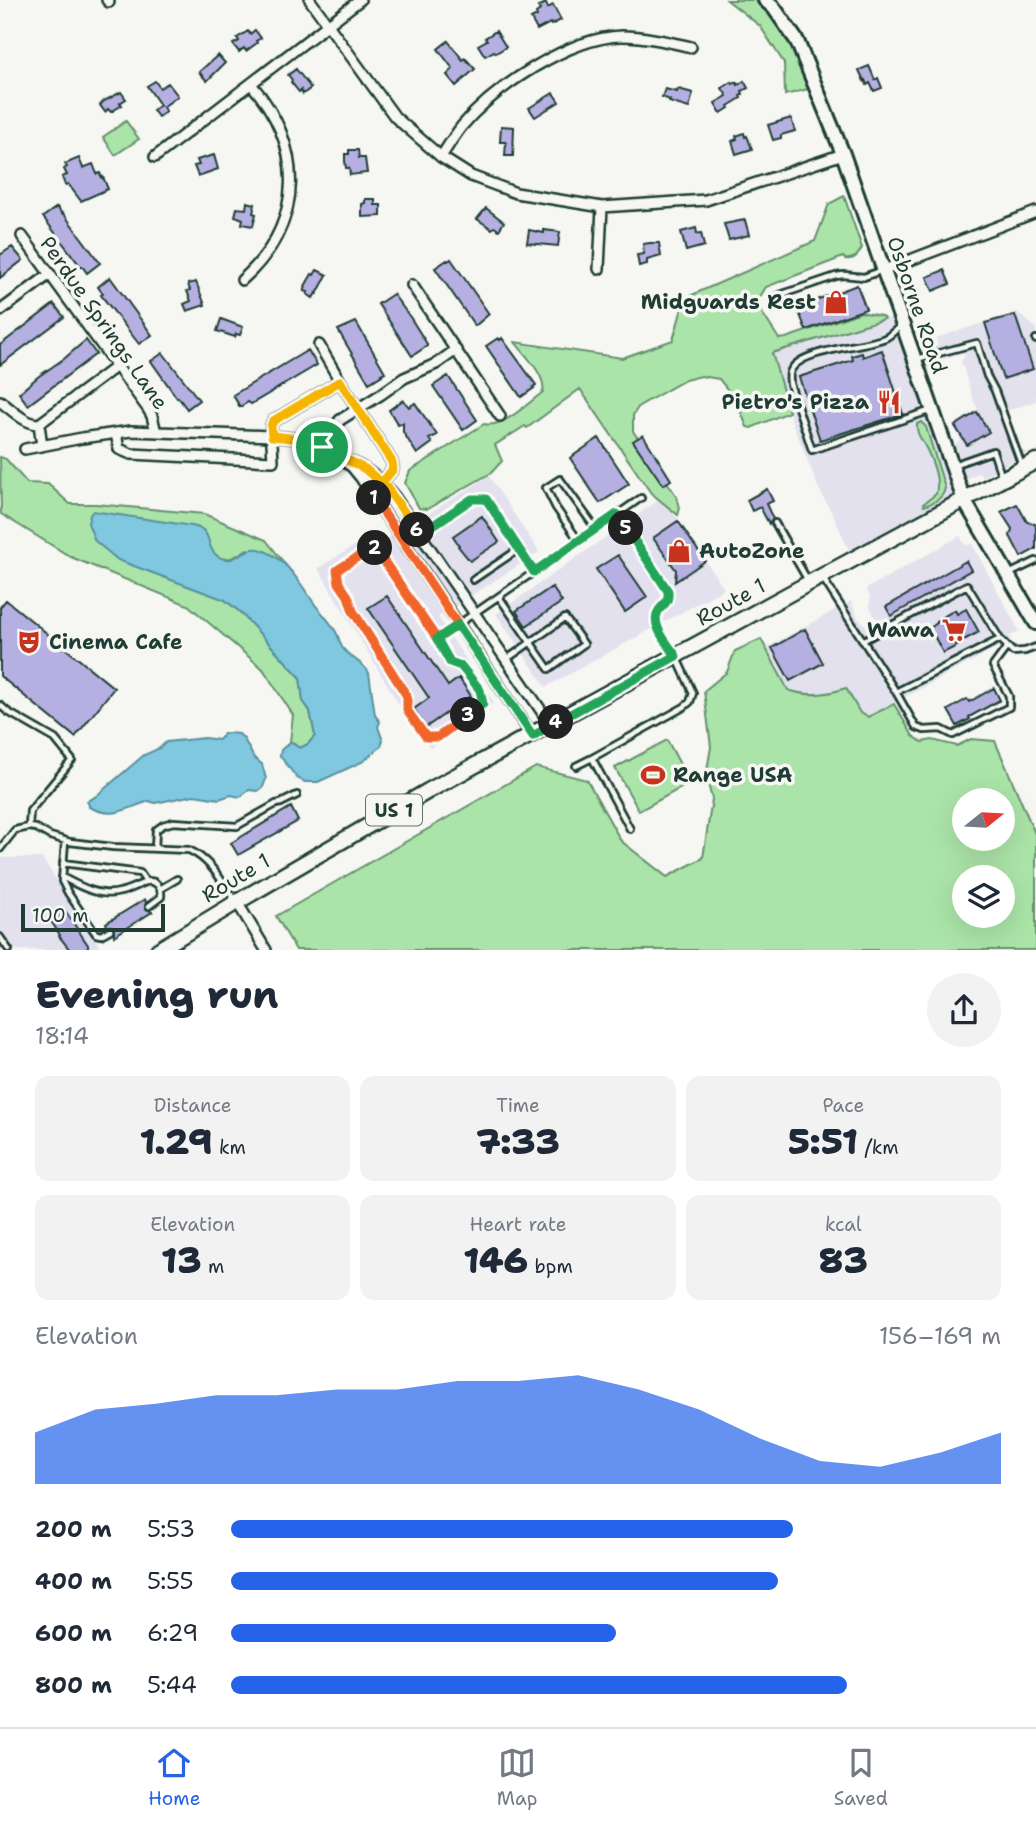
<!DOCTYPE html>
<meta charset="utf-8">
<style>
:root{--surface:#fff;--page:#f2f2f3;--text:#1f2937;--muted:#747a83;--line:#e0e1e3;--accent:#2563eb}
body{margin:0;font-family:"Shantell Sans",sans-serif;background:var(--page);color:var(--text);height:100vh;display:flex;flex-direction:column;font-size:26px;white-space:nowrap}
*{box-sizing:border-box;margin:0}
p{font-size:23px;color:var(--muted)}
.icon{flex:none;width:38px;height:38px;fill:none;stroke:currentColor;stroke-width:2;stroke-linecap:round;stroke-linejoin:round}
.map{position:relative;height:950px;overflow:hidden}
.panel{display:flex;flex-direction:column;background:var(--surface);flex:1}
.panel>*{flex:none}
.needle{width:46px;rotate:72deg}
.fabs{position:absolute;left:952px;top:788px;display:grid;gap:14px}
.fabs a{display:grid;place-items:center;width:63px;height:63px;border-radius:50%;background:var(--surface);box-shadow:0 7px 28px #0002;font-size:35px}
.scale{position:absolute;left:21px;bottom:18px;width:144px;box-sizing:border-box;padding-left:7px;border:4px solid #1f3d34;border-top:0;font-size:19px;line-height:24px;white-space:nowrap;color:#1f3d34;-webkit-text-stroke:5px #f6f6f2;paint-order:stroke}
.pin{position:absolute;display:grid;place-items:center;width:60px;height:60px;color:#fff;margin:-30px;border:4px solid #fff;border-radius:50%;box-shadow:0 2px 7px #0007}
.km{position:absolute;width:35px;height:35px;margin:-18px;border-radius:50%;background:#222;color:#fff;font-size:19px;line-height:35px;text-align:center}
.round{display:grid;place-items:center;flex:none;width:74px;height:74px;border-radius:37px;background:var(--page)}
.headline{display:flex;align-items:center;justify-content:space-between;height:119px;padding:0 35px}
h1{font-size:38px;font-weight:800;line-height:52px}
.stats{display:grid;grid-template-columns:repeat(3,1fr);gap:10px;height:119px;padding:7px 35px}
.stats div{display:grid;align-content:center;border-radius:14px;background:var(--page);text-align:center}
.stats b{font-size:35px;font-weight:800}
.stats small{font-size:19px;font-weight:400}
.stats p{font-size:19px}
.chart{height:196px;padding:14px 35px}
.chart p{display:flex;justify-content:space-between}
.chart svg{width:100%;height:126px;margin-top:7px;fill:var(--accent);opacity:.7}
ul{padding:0 35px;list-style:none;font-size:23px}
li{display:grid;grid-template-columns:112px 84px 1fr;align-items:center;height:52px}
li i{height:18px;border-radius:9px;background:var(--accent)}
.tab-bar{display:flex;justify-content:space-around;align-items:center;height:98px;border-top:2px solid var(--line);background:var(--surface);font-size:19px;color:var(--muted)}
.tab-bar a{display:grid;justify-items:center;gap:4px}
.tab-bar .active{color:var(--accent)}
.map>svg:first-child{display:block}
</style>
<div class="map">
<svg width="1036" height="950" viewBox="0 0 1036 950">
<rect width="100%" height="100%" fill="#f6f6f2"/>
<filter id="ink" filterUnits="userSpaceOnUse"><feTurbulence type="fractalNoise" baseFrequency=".0143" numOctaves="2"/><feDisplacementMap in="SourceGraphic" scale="14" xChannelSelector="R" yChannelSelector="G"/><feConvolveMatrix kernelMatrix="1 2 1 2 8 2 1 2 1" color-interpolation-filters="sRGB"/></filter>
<g filter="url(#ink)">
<path fill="#e2e1ed" d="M1017,312L1036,328V401L1006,411L1017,442L1023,451L1028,453L984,476L978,473L966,479L959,470L954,458L959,455L955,444L961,440L953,425L978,409L974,402L961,361L966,355L962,353L939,360L933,364L929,373L921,349H927L938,346L936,338Z
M899,315L964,500L853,559L833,515L819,489L791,419L772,353Z
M489,476L539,552L438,617L494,703L430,748L403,711L318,568L379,531L386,540Z
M663,497L724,589L546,687L496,614Z
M960,536L965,545L972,544L1019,631L1010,636L1011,640L868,717L828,694L817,693L804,696L788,691L766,648L851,601L858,618L869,628L879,625L870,607V596L866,589Z
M0,858H42L102,950H0Z"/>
<path fill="#abe4a8" stroke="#65906e" stroke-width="2" fill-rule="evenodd" d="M727,0H754L772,16L794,49L812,88L785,95L784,63L760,26Z
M126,121L139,139L115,155L103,137Z
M844,196L862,248C857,256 855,260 845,259L843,257L766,287L758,300L759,308L779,339L786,338L861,312L881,316L884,319L772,353L789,412L751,428L747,427L736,400L719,379L701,376L685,380L639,406L633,415V431L677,497L680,508L678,515L651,493L580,389L527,428L525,426L495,445L502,461L491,473L427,509L419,508L405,483L410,471L484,424C503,429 528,403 543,392C547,376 524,354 515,342L622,358L673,340L685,298L815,241L829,204Z
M921,422L926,427L945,488C943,499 933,503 924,506L923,504L936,494C940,480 933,463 927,450C923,441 916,435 917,424Z
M0,457L6,459L27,483L48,484L70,504H96L204,514L266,540L293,574L275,557L247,549C234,559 218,566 209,546C207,541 206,536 203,530L225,600L240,612L300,677L303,701L310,711L315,736L308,744L300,748L296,746L294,743L290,742L293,715L263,669L188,605L71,557L1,514Z
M761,639L788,690C808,697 826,695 846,688L860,713L868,717L894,704L913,736L922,742L932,740L957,746L971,739L995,741L1036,836V950H296L276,916L536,767L587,780L621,841L667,877L703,858L712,799L706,776L711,747L704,691L727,672L735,651ZM964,800H1003V838H964ZM964,877H1003V915H964Z
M667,740L690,783L639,811L615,768Z"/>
<path fill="#7fc8e0" stroke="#59909b" stroke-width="2" d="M93,511L192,526C196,527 200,528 203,530C211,537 207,550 219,557C234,566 244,546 259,549C285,555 302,586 316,606C323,614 331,623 336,632C339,637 339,642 342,647C349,658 363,662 369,673L375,715L380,722L378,727L383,741L381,746L364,761L318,782H305L297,778L280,756L281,750L290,742L294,743L296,746L300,748L308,744L315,736L310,711L303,701L300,677L240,612L225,600L118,560L95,541L88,523L90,515Z
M228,733L239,734L244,739L254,758L262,764L266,779L263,787L258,791L249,790L240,797L231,795L219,799L194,795L155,803L149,801C123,810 114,819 89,807V805L87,801L95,797L144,755L160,748L166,742L205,738L219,740L224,734Z"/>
<path fill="#b5b0e1" stroke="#1f3d34" stroke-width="2" d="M546,3L548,8L553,5L561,20L551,25L550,23L537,30L531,19L537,16L536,13L540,10L538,7Z
M255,30L261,38L256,41L257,43L246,51L244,48L239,52L233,44L239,41L237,38L248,31L250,34Z
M496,31L506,47L496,53L494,51L485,56L478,45L487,40L485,38Z
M448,41L463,60L465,58L475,69L456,86L447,75L453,69L438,49Z
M218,55L225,63L207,81L199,72Z
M869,66L875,80L878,78L882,88L874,91L870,83L867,85L865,80L864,81L859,70Z
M296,69L311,88L303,94L301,90L299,92L291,82L292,80L288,75Z
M155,81L160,88L168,83L178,96L163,107L166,112L158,117L153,110L160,105L147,86Z
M744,81L748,88L742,91L743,94L740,96L741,98L728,106L729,108L721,113L715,103L727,96L722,88L732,82L733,84L736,82L738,85Z
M665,89L677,92L678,89L693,93L689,108L669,102L670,100L662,97Z
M121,92L126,99L120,103L122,105L111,112L108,109L105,112L100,105L104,101Z
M553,93L559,102L535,117L529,108Z
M791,118L795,131L781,135V138L773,140L768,125Z
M501,126L514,127L513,156H505L506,142H500Z
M744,133L745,137L747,136L752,149L736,154L732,141L737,139L736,136Z
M349,150H358L359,158H365L367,173L350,175L349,168H346L345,161V154H349Z
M214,155L218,169L198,176L194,166L199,165L197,160Z
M79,158L83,168L93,164L97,174L100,173L102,178L103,177L108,189L81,201L68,184L65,185L62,177L67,175L64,169L67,167L65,164Z
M365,199H375V205H381V216L362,217V204L365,203Z
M247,202L255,204L253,213L256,214L253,226L242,224L243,219L235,216L237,208L246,209Z
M57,207L62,214L63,213L100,263L87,273L82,266L81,267L43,217Z
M486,208L504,222L499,230L494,227L492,229L477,219Z
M745,220L749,235L729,240L724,224Z
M696,228L697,234L701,233L704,246L686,251L681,232Z
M529,230L544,233V230L560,232L558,246L527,243Z
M650,243H659L661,256L647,260V264L639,266L637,255L644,254L643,244Z
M12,247L23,260L0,278V255Z
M451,259L489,314L475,326L435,268L447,260L448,261Z
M317,270L327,275L317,294L316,293L313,298L307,294L308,292L304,291L306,287L305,286L312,274L314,275Z
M944,270L950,284L933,291L927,277Z
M110,277L152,335L139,344L101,295L103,294L98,287Z
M196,282L205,305L187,311L184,304L191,301L187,291L190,290L188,284Z
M857,285L866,309L806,330L797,307Z
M393,294L410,317L427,344V346L412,356L378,304Z
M54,304L64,317L0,365V345Z
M1015,315L1033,369L1003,379L985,323Z
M221,319L243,327L240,335L236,334L235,337L217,331Z
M356,322L385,372L381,374L382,375L369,383L338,330Z
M498,338L500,340L502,338L536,385L533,387L534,388L521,397L486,346Z
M86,340L96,354L28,405L19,393L39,376L65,358Z
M308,350L317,365L251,404L248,402L240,407L233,395Z
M882,350L903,414L820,440L799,377L853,360L852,356L862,353L863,357Z
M163,353L199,400L187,409L178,397L177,398L151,361Z
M448,376L477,420L463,430L433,386Z
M403,400L409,407L415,403L437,435L429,439L432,443L417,454L403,432V423L398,425L389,410Z
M977,412L989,432L967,445L955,426Z
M643,435L671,480L663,485L633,441Z
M599,438L629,484L600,503L570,458Z
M767,489L773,501L766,504L773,519L769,524L760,507L752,511L747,500Z
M1017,504L1027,522L1035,524L1036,527V549L1021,557L1010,536L1012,529L1001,512Z
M482,516L499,542L470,561L458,546L459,545L453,536Z
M678,521L705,561L675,582L676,570L653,538Z
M618,555L647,597L625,612L596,569Z
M966,561L971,570L891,616L886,607Z
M552,587L562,602L526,626L516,611Z
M387,596L448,686L459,678L471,696L426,727L414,709L429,698L368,608Z
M6,600L114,688L75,737L0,676V607Z
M966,609L979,632L956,644L957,646L943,653L930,628L937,623L936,621L955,610L957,614Z
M805,629L823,663L790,681L772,648Z
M994,688L1000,700L969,717L970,719L957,726L948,710L967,699L969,702Z
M291,807L298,821L238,855L231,843Z
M145,899L146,902L145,908L152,912L114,936V927L107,926L106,923Z
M64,909L88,945V947L83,950H70L59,936L60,935L49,918Z"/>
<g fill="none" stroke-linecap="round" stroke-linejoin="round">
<g stroke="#1f3d34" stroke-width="10">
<path id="lane" d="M777,296L836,276L844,275L864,277L883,270
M902,326C895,329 891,336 885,338C865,347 796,349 790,373C789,376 790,380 790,384L812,450L932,410
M1036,339V340
M916,359L977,343L987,376L995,391L1022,466
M953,465L993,451L1001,475
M617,514L668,591L667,602L659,611L656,617L657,628L676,656L693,693L690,702L684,707L592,758L630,829
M775,523L807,579
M421,534L472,499H486L534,572
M579,541L556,508L546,488L560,479L596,529
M1009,574L1036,561
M822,577L896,692L1000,639L1013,652L1025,651L1036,647
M473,580L519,549
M499,597L549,669L584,644L565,618L507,659
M437,639L450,662L461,666L480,690L483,704L437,737H426L407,710V696L353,611L348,596L339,583L337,570L374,547L437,639L641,498
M864,640L967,585L1000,639
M896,692L916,727L924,730L941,729L953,735L1009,707V696L993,666L1007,647
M0,705L8,712L55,739L72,760L30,811L29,827
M576,766L592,758
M65,841L62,881L68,893L96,934L101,935L110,930
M155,848L156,830L163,825L173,822L237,826L276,804L281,803L297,795
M0,849L15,830L29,827L36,828L50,836L70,842L113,847L189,850C211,860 222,882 236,901
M63,863L140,873L146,882C156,879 162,888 161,897L149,906
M62,877C79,886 101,898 120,892C129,890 138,885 146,882
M160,889L177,879
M0,937L9,950"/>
</g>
<g stroke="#1f3d34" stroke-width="14">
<path id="street" d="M107,0L109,2
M310,0L395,117L441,157L471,176L516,193L602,207L706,200L843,154
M155,157L360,0
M441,157C448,146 454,136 462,126C495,87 570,37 622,36C645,36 669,42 691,47
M22,236L148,409L152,416L156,432
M599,269L602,207
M884,270L1036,212
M242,280C305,224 305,146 251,84
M412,285L500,416
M0,311L50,274
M319,345L340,381
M0,401C11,409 25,424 39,424L117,366
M39,424L42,446
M116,433L119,449L131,454L273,461L271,426L273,421L340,381L392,462L393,469L372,495
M322,447L340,420L380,395L404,378L436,364L456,350
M25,449L82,438L131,431L272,436L300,439L329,450L352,467L361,478L532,735
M349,461C367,468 382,481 394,496L551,725
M237,902L266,950"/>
</g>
<g stroke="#1f3d34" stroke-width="18">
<path id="secondary" d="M765,0L774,8L797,41L843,154L964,500L1036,623"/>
</g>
<g stroke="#1f3d34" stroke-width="19">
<path id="primary" d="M158,950L237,902L428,791L809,583L1036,461"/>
</g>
<use href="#lane" stroke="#f6f6f2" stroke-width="4.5"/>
<use href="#street" stroke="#f6f6f2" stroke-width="9"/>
<use href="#secondary" stroke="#f6f6f2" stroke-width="12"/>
<use href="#primary" stroke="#f6f6f2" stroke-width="14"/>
</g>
</g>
<g fill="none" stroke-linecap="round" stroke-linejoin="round" filter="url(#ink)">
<g stroke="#fff" stroke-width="14">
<path id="split-1" d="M322,447L300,439L272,436L271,426L273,421L340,381L392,462L393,469L372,495L374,498"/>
</g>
<g stroke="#fff" stroke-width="14">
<path id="split-2" d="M374,498L458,625L437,639L375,548"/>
</g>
<g stroke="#fff" stroke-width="14">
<path id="split-3" d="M375,548L374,547L337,570L339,583L348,596L353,611L407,696V710L426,737H438L468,715"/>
</g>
<g stroke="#fff" stroke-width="14">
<path id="split-4" d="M468,715L483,704L480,690L461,666L450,662L437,639L458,625L533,736L556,722"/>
</g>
<g stroke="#fff" stroke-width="14">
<path id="split-5" d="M556,722L676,656C668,644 649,624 659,610C665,603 669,602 668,591L626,528"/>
</g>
<g stroke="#fff" stroke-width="14">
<path id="split-6" d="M417,530L420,534L472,499H486L534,572L617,514L626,528"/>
</g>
<g stroke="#fff" stroke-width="14">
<path id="split-7" d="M322,447L365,469L386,487L417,530"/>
</g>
<use href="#split-1" stroke="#f5b400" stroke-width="9"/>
<use href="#split-2" stroke="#f0652b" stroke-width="9"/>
<use href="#split-3" stroke="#f0652b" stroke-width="9"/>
<use href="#split-4" stroke="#22a559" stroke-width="9"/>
<use href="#split-5" stroke="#22a559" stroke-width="9"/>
<use href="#split-6" stroke="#22a559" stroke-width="9"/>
<use href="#split-7" stroke="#f5b400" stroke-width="9"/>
</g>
<defs>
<g id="shop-bare" transform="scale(1.89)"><path d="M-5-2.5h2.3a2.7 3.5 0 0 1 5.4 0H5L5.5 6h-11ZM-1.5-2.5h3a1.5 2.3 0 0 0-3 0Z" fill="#c8321e" stroke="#f6f6f2" stroke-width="2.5" paint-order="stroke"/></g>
<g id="restaurant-bare" transform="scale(1.89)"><path d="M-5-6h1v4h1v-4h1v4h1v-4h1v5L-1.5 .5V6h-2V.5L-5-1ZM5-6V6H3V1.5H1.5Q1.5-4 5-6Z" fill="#c8321e" stroke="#f6f6f2" stroke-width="2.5" paint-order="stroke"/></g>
<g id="supermarket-bare" transform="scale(1.89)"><path d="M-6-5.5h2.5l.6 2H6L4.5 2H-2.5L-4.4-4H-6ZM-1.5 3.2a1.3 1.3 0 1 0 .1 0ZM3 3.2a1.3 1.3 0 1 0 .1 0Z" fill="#c8321e" stroke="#f6f6f2" stroke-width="2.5" paint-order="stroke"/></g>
<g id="theatre-bare" transform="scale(1.89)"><path d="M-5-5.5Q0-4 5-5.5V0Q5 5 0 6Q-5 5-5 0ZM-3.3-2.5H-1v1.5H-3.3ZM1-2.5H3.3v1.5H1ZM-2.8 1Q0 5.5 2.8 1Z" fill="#c8321e" stroke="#f6f6f2" stroke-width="2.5" paint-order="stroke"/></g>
<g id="stadium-bare" transform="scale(1.89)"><path d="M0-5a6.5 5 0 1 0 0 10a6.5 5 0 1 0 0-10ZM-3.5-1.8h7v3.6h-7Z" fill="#c8321e" stroke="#f6f6f2" stroke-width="2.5" paint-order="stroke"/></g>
</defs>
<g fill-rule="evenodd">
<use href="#shop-bare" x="836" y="302"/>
<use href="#restaurant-bare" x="889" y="402"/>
<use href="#shop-bare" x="679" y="551"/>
<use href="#supermarket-bare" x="954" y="630"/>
<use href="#theatre-bare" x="29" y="642"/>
<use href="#stadium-bare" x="653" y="775"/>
</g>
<g text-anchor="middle" stroke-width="7" stroke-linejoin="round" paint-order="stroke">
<rect fill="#f6f6f2" stroke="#60746d" stroke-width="2" x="366" y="794.5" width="56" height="31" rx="5"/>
<g font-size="19" font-weight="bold" fill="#1f3d34">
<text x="394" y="817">US 1</text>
</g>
<g font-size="21" font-weight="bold" fill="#1f3d34" stroke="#f6f6f2" text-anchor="end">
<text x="816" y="309">Midguards Rest</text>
<text x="869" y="409">Pietro's Pizza</text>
<text x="699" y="558" text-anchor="start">AutoZone</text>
<text x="934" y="637">Wawa</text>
<text x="49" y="649" text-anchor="start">Cinema Cafe</text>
<text x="673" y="782" text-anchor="start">Range USA</text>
</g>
<g font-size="21" fill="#1f3d34" stroke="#f6f6f2">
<text transform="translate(917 305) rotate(71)" y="7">Osborne Road</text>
<text transform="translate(104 323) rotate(55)" y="7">Perdue Springs Lane</text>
<text transform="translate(731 602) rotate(-29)" y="7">Route 1</text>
<text transform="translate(236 878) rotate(-31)" y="7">Route 1</text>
</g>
</g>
</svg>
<div class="fabs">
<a><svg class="needle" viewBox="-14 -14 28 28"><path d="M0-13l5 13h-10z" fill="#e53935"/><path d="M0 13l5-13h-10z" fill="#747a83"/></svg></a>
<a><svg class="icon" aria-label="layers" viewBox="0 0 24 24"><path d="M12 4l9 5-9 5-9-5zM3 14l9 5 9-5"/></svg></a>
</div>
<div class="scale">100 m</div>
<div class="pin" style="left:322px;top:447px;background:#1e9e55"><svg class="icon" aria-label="arrive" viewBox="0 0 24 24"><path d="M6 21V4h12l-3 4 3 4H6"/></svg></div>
<b class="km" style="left:374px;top:498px">1</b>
<b class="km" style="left:375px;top:548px">2</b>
<b class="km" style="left:468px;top:715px">3</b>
<b class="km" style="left:556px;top:722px">4</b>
<b class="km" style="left:626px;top:528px">5</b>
<b class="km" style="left:417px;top:530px">6</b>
</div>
<section class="panel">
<div class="headline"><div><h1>Evening run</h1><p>18:14</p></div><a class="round"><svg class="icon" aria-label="share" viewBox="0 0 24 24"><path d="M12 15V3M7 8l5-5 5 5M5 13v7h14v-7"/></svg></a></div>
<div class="stats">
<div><p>Distance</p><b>1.29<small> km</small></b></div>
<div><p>Time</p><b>7:33</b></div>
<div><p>Pace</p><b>5:51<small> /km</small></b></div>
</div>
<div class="stats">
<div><p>Elevation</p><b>13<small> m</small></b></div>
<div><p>Heart rate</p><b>146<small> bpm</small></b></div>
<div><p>kcal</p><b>83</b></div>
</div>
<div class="chart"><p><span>Elevation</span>156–169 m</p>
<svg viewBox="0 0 160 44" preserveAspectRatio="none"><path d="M0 44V26L10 18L20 16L30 13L40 13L50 11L60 11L70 8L80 8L90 6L100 11L110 18L120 28L130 36L140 38L150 33L160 26V44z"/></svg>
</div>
<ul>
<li><b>200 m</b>5:53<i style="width:73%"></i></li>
<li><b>400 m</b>5:55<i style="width:71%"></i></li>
<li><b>600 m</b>6:29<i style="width:50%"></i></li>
<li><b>800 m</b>5:44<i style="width:80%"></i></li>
</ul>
</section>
<nav class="tab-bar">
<a class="active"><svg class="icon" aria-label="home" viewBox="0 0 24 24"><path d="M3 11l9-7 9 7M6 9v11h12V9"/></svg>Home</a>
<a><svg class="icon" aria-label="map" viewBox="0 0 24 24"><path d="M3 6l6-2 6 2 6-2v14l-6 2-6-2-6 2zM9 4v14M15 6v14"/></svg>Map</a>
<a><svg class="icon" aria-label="saved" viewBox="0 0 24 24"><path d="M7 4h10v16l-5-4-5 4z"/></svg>Saved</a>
</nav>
